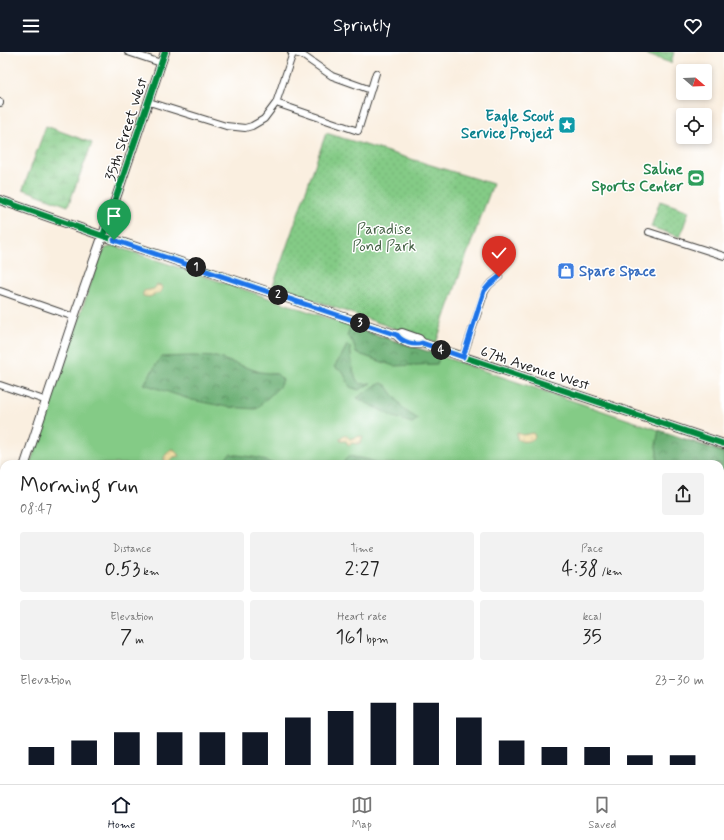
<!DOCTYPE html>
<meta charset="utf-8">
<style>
:root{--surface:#fff;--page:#f2f2f2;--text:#222;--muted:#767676;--line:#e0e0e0;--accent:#111827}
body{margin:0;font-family:Mynerve,sans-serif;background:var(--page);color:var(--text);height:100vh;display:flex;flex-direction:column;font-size:15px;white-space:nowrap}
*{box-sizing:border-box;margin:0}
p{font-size:13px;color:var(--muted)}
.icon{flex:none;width:22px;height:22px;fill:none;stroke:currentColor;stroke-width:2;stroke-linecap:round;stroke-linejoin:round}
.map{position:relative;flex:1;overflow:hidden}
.drawer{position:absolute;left:0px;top:408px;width:724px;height:324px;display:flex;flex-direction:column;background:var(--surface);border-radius:12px 12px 0 0;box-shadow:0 2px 6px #0003}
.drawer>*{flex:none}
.needle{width:26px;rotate:109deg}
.buttons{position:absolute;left:676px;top:12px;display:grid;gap:8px}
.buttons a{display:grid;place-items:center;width:36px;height:36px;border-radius:4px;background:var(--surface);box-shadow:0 2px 6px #0003;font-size:20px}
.pin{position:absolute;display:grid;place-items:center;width:34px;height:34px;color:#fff;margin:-41px -17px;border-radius:50% 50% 50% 0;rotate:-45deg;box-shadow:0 0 4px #0007}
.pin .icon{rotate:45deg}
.km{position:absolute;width:20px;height:20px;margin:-10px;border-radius:50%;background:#222;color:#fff;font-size:11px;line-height:20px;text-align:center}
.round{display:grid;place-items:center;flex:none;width:42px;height:42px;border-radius:4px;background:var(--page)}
.overview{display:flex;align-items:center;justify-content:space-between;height:68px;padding:0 20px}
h1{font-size:22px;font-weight:600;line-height:30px}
.metrics{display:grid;grid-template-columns:repeat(3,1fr);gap:6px;height:68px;padding:4px 20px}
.metrics div{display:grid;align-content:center;border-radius:4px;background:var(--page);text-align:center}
.metrics b{font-size:20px;font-weight:600}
.metrics small{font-size:11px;font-weight:400}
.metrics p{font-size:11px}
.chart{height:112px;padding:8px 20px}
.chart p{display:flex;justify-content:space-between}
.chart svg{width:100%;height:72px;margin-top:4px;stroke:var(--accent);stroke-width:6}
header{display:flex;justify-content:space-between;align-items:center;height:52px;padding:0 20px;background:var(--accent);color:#fff;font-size:18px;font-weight:600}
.tabs{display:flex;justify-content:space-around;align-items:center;height:56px;border-top:1px solid var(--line);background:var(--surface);font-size:11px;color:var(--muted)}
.tabs a{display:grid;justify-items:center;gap:2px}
.tabs .selected{color:var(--accent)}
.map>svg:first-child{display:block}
</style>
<header><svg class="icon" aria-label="menu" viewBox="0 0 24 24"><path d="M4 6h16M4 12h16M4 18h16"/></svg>Sprintly<svg class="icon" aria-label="heart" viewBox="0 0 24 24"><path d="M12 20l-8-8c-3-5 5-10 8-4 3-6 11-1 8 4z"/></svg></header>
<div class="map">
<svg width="724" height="732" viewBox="0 0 724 732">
<defs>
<pattern id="forest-crowns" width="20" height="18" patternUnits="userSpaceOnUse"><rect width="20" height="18" fill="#6baf73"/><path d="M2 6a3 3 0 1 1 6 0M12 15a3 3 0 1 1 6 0" fill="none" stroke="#578e5e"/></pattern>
<pattern id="wetland-marsh" width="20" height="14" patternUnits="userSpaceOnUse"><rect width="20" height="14" fill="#84cb86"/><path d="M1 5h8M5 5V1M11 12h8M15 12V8" fill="none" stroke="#71ae73"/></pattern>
<pattern id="sand-dots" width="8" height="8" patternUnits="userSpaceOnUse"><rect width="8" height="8" fill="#eeda9e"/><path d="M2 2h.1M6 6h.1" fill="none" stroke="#ccba88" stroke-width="1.8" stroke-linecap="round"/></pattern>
<pattern id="park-dots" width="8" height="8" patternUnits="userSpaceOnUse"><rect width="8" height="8" fill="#84cb86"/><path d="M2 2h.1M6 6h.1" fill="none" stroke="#71ae73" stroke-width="1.8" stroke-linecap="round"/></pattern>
<pattern id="water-ripples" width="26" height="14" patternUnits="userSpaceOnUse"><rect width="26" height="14" fill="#5fc6dc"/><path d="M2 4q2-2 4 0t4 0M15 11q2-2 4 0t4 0" fill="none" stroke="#52aabc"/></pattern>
</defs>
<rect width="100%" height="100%" fill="#fff"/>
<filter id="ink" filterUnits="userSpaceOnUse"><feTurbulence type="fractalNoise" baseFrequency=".025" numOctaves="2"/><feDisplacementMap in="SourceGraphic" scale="8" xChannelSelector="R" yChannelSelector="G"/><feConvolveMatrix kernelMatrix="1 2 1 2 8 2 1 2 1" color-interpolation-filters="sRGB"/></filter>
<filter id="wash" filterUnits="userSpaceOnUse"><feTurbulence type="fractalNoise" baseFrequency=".012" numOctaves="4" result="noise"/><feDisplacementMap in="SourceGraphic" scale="16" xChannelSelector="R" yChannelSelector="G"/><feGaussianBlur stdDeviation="0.9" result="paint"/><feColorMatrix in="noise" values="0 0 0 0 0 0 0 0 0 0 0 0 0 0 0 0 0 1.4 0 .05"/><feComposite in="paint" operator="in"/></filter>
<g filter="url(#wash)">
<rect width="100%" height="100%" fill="#faefe0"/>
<path fill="#84cb86" stroke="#507451" d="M115,194L724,400V732H314L316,728H720V412H30L99,207L106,196Z
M4,489V575L0,574V500Z"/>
<path fill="url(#forest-crowns)" stroke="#446648" d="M350,275L440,303L437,312L394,314L356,301L353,290L347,284Z
M347,293L350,295C352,305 352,326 360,332L371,331L359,338L350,335L343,320L334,315L342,303Z
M193,304L216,305L260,320L277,322L283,328L279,335L256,357L227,355L192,348L144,332L161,305Z
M382,331L387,334L404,358L418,367L412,371L394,365L357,346L373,335Z
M659,378L724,401V435H720V412H658L656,393Z
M230,402L259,406L273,412H220Z
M349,404L369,408L379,412H345L344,409Z"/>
<path fill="url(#wetland-marsh)" stroke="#507451" d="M46,74L92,91L68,154L23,137Z"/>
<path fill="url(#sand-dots)" stroke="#857b5d" d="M157,233L161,234L162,236L161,240L149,245L143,244V241L144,239L154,237Z
M517,381L523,383L533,381L535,384C534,389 526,390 521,389L517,387Z
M344,383H346L350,387L360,384L363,385L360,391L357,392L352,391L349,394L346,389H341L340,388V386Z
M171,397H174L179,404L174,405L169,410H165L164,407V405Z"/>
<path fill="url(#park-dots)" stroke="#507451" d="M639,0H674L671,11Z
M326,81L493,132L463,213L436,291L273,234Z
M660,149L689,159L680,185L651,175Z"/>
<path fill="url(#water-ripples)" stroke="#3e717c" d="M724,447V472L720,480V450Z"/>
</g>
<g filter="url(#ink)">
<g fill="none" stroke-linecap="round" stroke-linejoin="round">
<g stroke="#3d3c39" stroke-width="8">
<path id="minor" d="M128,0L161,11
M291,0L302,3L332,24L371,38
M149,50L226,74L245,76L252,74L264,67L276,51L293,1
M0,51V50
M276,51L358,79L376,21
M649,180L724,204
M0,239L74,265
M463,305L485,239L489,233L499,225
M0,333L47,349
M0,685H4
M153,732L155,728
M245,732L246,728"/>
</g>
<g stroke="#3d3c39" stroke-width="10">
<path id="tertiary" d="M0,148L103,184L397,283C402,290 414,294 422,291L724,392
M397,283L402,281L419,287L422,291
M25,412L74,265L118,140L165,0
M0,485L4,473"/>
</g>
<use href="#minor" stroke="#fff" stroke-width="6"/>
<use href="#tertiary" stroke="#fff" stroke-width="8"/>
<g stroke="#fff" stroke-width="8">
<path id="cycleway" d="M0,148L103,184L397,283C402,290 414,294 422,291L724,392
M103,184L165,0"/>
</g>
<use href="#cycleway" stroke="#00873e" stroke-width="6"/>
</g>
</g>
<g fill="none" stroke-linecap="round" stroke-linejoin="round" filter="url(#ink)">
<g stroke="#fff" stroke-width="8">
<path id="route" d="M114,188L397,283C402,290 414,294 422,291L463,305L484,239L489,233L499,225"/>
</g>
<use href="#route" stroke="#1a73e8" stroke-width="5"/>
</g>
<defs>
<g id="sight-square" transform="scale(0.9)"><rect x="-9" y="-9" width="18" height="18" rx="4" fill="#0f9aa8" stroke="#fff"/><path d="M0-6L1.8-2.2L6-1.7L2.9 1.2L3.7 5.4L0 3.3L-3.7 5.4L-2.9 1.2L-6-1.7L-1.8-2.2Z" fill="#fff"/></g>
<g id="stadium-square" transform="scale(0.9)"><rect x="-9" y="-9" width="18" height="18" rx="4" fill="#2e9e5b" stroke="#fff"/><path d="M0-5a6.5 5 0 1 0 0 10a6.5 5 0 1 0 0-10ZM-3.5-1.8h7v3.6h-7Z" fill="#fff"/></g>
<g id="shop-square" transform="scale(0.9)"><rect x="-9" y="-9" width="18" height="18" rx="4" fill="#3f7fe0" stroke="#fff"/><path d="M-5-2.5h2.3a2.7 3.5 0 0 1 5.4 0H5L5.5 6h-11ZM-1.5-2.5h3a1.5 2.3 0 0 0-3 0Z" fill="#fff"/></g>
</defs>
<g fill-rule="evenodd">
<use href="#sight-square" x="567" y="73"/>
<use href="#stadium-square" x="696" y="126"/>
<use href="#shop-square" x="566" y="219"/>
</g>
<g text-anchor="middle" stroke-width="3" stroke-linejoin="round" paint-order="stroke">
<g font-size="15" font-weight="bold" fill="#0d838f" stroke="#fff" text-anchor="end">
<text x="554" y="69">Eagle Scout<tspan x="554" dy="17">Service Project</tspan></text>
</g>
<g font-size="15" fill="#1c1c1c" stroke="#fff">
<text transform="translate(126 77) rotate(-72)" y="5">35th Street West</text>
<text transform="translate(535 316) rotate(18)" y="5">67th Avenue West</text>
</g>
<g font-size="15" font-weight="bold" fill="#27864d" stroke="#fff" text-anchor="end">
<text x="683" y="122">Saline<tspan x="683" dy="17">Sports Center</tspan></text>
</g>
<g font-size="15" fill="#466246" stroke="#fff">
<text x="384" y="182">Paradise<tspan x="384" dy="17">Pond Park</tspan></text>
</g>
<g font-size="15" font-weight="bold" fill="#366cbe" stroke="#fff" text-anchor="start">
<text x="579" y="224">Spare Space</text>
</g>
</g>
</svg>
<div class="buttons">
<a><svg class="needle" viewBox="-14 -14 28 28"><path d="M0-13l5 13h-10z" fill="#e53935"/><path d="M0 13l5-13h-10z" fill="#767676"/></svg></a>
<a><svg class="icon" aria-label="locate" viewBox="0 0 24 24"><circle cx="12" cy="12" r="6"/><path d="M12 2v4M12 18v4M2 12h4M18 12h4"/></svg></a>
</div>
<div class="pin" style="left:114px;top:188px;background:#1e9e55"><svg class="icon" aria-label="arrive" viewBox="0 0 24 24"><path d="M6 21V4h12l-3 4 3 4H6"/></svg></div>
<div class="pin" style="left:499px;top:225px;background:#d93025"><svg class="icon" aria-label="check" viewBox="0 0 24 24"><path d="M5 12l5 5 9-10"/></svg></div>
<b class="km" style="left:196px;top:215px">1</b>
<b class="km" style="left:278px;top:243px">2</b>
<b class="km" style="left:360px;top:271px">3</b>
<b class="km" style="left:441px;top:298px">4</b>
<section class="drawer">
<div class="overview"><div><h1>Morning run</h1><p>08:47</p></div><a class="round"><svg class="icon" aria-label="share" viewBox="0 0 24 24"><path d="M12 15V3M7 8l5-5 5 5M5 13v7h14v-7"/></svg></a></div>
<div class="metrics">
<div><p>Distance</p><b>0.53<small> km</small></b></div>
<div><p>Time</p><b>2:27</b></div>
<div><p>Pace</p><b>4:38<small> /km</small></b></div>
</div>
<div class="metrics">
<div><p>Elevation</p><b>7<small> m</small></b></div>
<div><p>Heart rate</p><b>161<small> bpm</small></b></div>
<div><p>kcal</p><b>35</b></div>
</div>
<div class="chart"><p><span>Elevation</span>23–30 m</p>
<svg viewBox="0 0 160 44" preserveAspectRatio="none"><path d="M5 44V33M15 44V29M25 44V24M35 44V24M45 44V24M55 44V24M65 44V15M75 44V11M85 44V6M95 44V6M105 44V15M115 44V29M125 44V33M135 44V33M145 44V38M155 44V38"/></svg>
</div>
</section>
</div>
<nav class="tabs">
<a class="selected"><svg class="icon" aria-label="home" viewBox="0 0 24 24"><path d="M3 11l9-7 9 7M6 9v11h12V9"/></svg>Home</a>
<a><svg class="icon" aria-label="map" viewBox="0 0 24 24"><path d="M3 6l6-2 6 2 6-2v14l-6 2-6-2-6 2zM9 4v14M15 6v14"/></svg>Map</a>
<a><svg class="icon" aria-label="saved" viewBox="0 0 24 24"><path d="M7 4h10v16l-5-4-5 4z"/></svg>Saved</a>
</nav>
